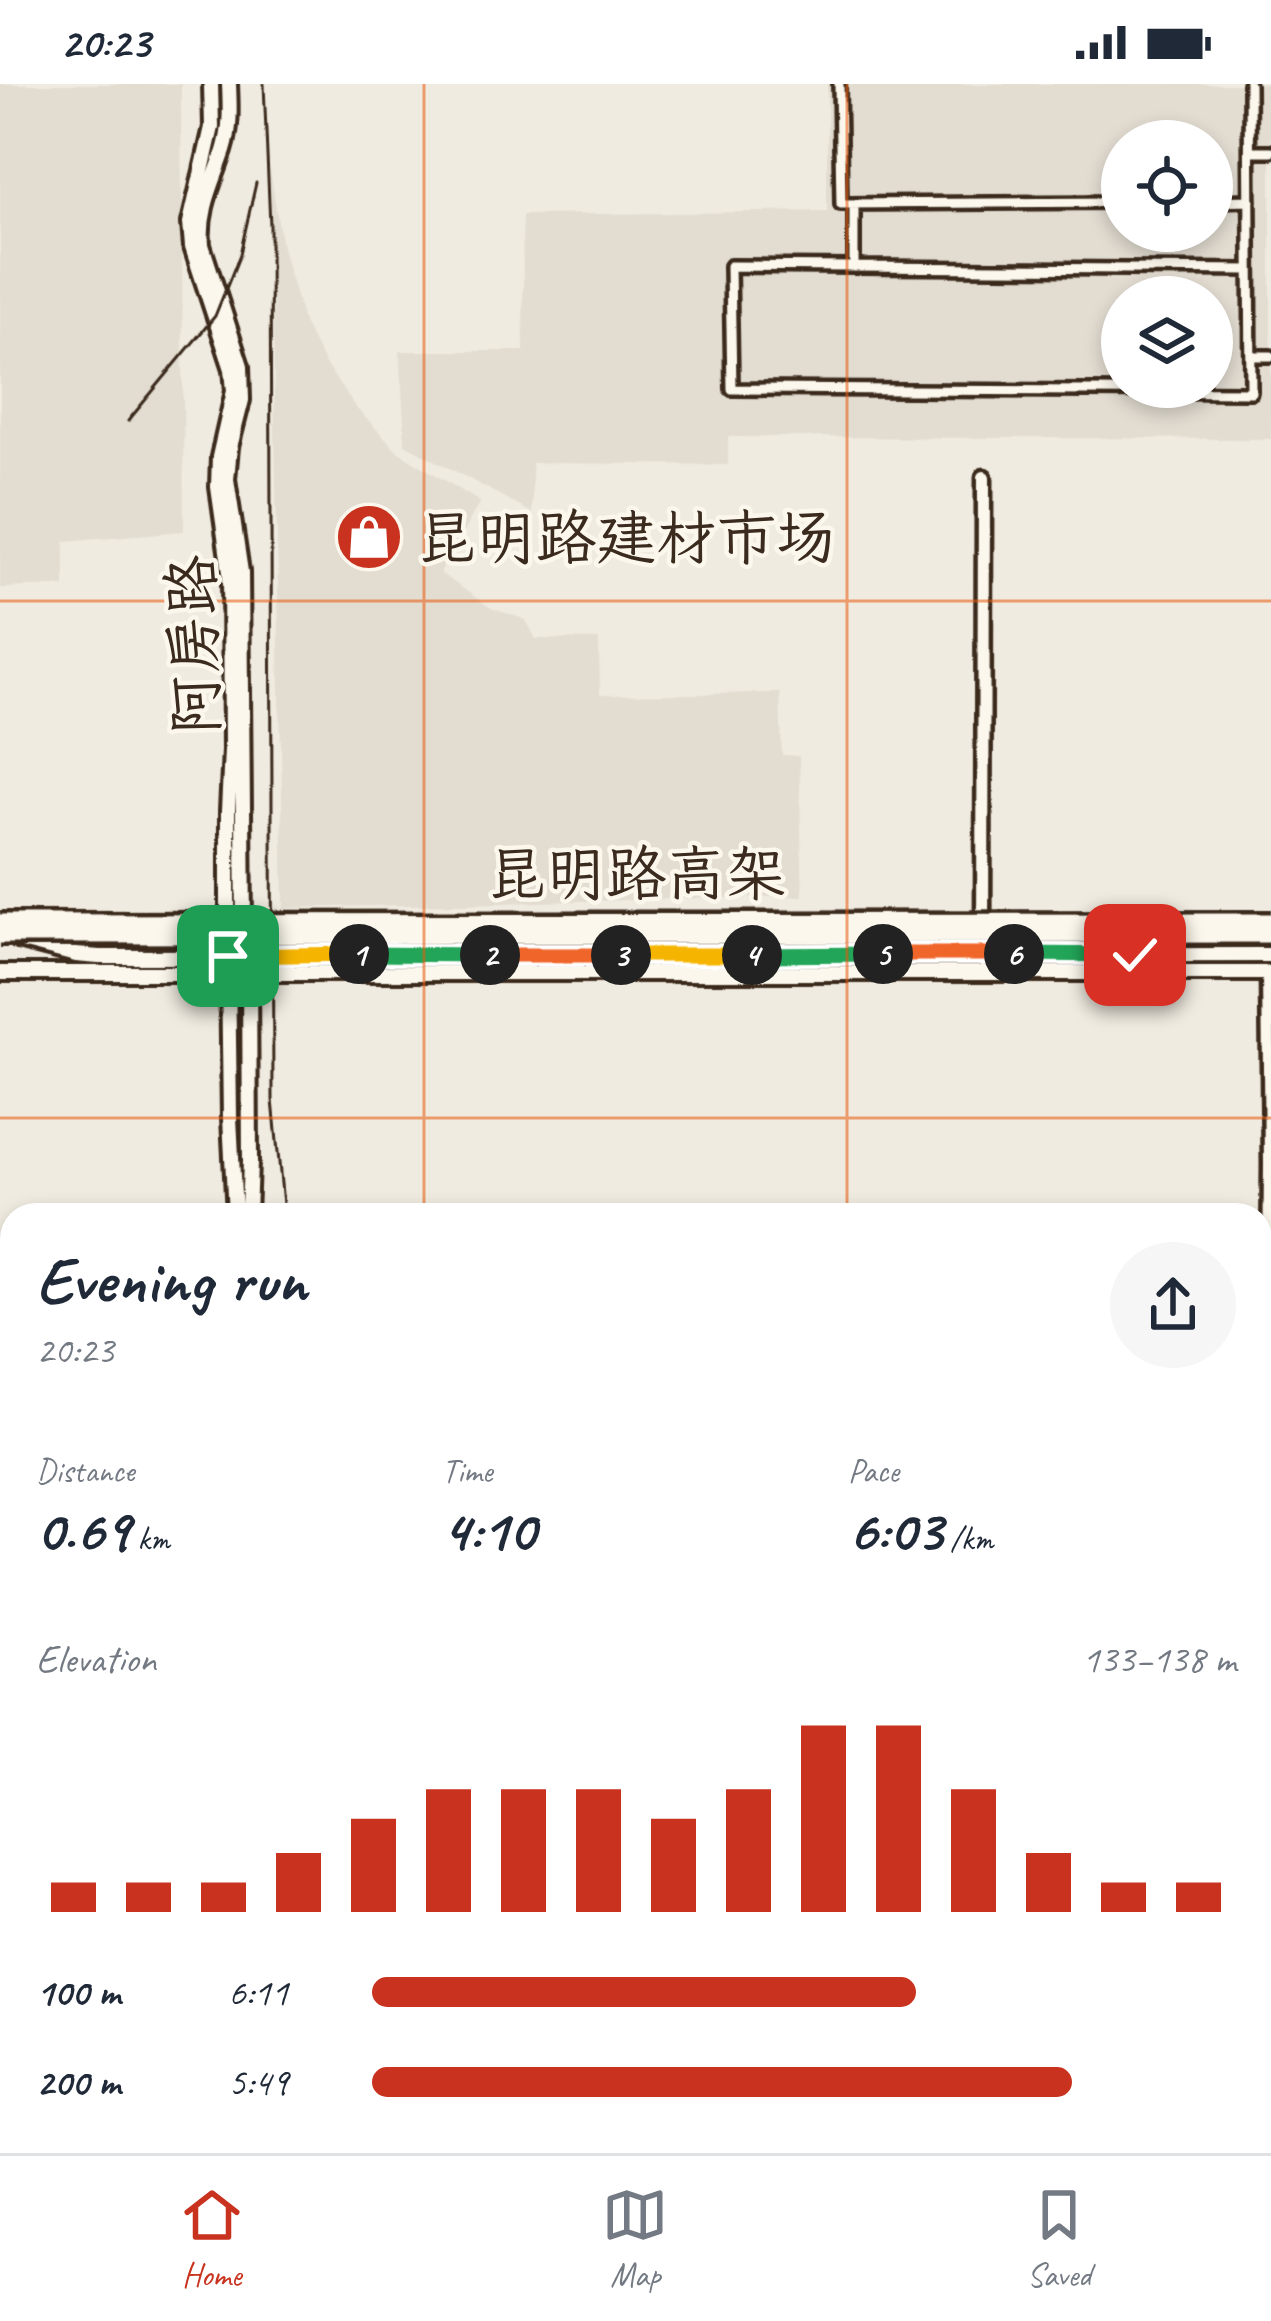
<!DOCTYPE html>
<meta charset="utf-8">
<style>
:root{--surface:#fff;--page:#f6f6f7;--text:#1f2937;--muted:#747a83;--line:#e0e1e3;--accent:#c8321e}
body{margin:0;font-family:Caveat,"LXGW WenKai TC",sans-serif;background:var(--page);color:var(--text);height:100vh;display:flex;flex-direction:column;font-size:45px;white-space:nowrap}
*{box-sizing:border-box;margin:0}
p{font-size:39px;color:var(--muted)}
.icon{flex:none;width:66px;height:66px;fill:none;stroke:currentColor;stroke-width:2;stroke-linecap:round;stroke-linejoin:round}
.map{position:relative;flex:1;overflow:hidden}
.details{position:absolute;left:0px;top:1119px;width:1272px;height:951px;display:flex;flex-direction:column;background:var(--surface);border-radius:36px 36px 0 0;box-shadow:0 6px 18px #0003}
.details>*{flex:none}
.fabs{position:absolute;left:1101px;top:36px;display:grid;gap:24px}
.fabs a{display:grid;place-items:center;width:132px;height:132px;border-radius:50%;background:var(--surface);box-shadow:0 6px 18px #0003;font-size:60px}
.pin{position:absolute;display:grid;place-items:center;width:102px;height:102px;color:#fff;margin:-51px;border-radius:24px;box-shadow:0 6px 18px #0006}
.km{position:absolute;width:60px;height:60px;margin:-30px;border-radius:50%;background:#222;color:#fff;font-size:33px;line-height:60px;text-align:center}
.round{display:grid;place-items:center;flex:none;width:126px;height:126px;border-radius:63px;background:var(--page)}
.headline{display:flex;align-items:center;justify-content:space-between;height:204px;padding:0 36px}
h1{font-size:66px;font-weight:800;line-height:90px}
.metrics{display:grid;grid-template-columns:repeat(3,1fr);gap:18px;height:204px;padding:12px 36px}
.metrics div{display:grid;align-content:center}
.metrics b{font-size:60px;font-weight:800}
.metrics small{font-size:33px;font-weight:400}
.metrics p{font-size:33px}
.chart{height:336px;padding:24px 36px}
.chart p{display:flex;justify-content:space-between}
.chart svg{width:100%;height:216px;margin-top:12px;stroke:var(--accent);stroke-width:6}
ul{padding:0 36px;list-style:none;font-size:39px}
li{display:grid;grid-template-columns:192px 144px 1fr;align-items:center;height:90px}
li i{height:30px;border-radius:15px;background:var(--accent)}
.status{display:flex;justify-content:space-between;align-items:center;height:84px;padding:0 60px;background:var(--surface);direction:ltr}
.status svg{height:33px;fill:currentColor}
.dock{display:flex;justify-content:space-around;align-items:center;height:168px;border-top:3px solid var(--line);background:var(--surface);font-size:33px;color:var(--muted)}
.dock a{display:grid;justify-items:center;gap:6px}
.dock .active{color:var(--accent)}
.map>svg:first-child{display:block}
</style>
<div class="status"><b>20:23</b><svg viewBox="0 0 49 12"><path d="M0 12V9h3v3zM5 12V6h3v6zM10 12V3h3v9zM15 12V0h3v12zM26 1h20v11H26zM47 4h2v5h-2z"/></svg></div>
<div class="map">
<svg width="1271" height="2069" viewBox="0 0 1271 2069">
<rect width="100%" height="100%" fill="#f0ebe0"/>
<filter id="ink" filterUnits="userSpaceOnUse"><feTurbulence type="fractalNoise" baseFrequency=".00833" numOctaves="2"/><feDisplacementMap in="SourceGraphic" scale="24" xChannelSelector="R" yChannelSelector="G"/><feConvolveMatrix kernelMatrix="1 2 1 2 8 2 1 2 1" color-interpolation-filters="sRGB"/></filter>
<g filter="url(#ink)">
<path fill="#e2dcd1" fill-rule="evenodd" d="M0,0H181L184,447L65,457V502L0,504Z
M827,0H1271V355L728,353V381L532,379V429L405,360L400,267H524L522,131L827,127ZM1122,57H1212V147H1122ZM1122,213H1212V303H1122Z
M270,85L282,163L304,241L324,279L356,324L399,368L480,418L440,489L491,524L526,536L536,555L599,556L600,611L780,609L782,671L799,672L803,812L284,824Z"/>
<g fill="none" stroke-linecap="round" stroke-linejoin="round">
<g stroke="#3b2a1e" stroke-width="18">
<path id="minor" d="M839,0L841,120L1122,118
M1249,0C1250,103 1250,205 1251,308L732,305L730,182L1250,186
M1250,67H1271
M1212,117L1250,116
M854,183V120
M1251,272H1271
M35,2058V2069
M185,2058V2069"/>
</g>
<g stroke="#3b2a1e" stroke-width="21">
<path id="tertiary" d="M983,876L984,393
M1268,888L1270,1079L1267,1442L1271,1513"/>
</g>
<g stroke="#3b2a1e" stroke-width="22">
<path id="secondary" d="M211,0L212,43L190,139L192,163L232,285L234,307L219,373L218,403L230,488L231,666L228,727V847
M229,0C230,23 231,45 224,67C213,100 199,125 202,161L241,282L242,316L230,363L227,395L241,488L244,845
M18,856L76,871L99,873L1271,871
M228,881L230,1034L235,1131
M0,889H1271
M248,1131L250,1078L249,884
M1260,1914H1271
M0,1916H12
M1260,1925H1271
M0,1927H12
M240,2058L241,2069
M262,2058V2069"/>
</g>
<use href="#minor" stroke="#fbf7ec" stroke-width="9"/>
<use href="#tertiary" stroke="#fbf7ec" stroke-width="12"/>
<use href="#secondary" stroke="#fbf7ec" stroke-width="14"/>
<path stroke="#3b2a1e" stroke-width="3" d="M264,0L270,142L273,1016L284,1131
M128,337L215,232L240,170L256,99
M1040,2058L1051,2069"/>
<g stroke="#3b2a1e" stroke-width="24" stroke-linecap="butt">
<path id="trunk-bridge" d="M0,838L1271,837
M0,852L1271,851"/>
</g>
<use href="#trunk-bridge" stroke="#fbf7ec" stroke-width="15"/>
</g>
</g>
<g fill="none" stroke-linecap="round" stroke-linejoin="round" filter="url(#ink)">
<g stroke="#fff" stroke-width="24">
<path id="split-1" d="M228,872L359,870"/>
</g>
<g stroke="#fff" stroke-width="24">
<path id="split-2" d="M359,870L490,871"/>
</g>
<g stroke="#fff" stroke-width="24">
<path id="split-3" d="M490,871H621"/>
</g>
<g stroke="#fff" stroke-width="24">
<path id="split-4" d="M621,871H752"/>
</g>
<g stroke="#fff" stroke-width="24">
<path id="split-5" d="M752,871L883,870"/>
</g>
<g stroke="#fff" stroke-width="24">
<path id="split-6" d="M883,870H1014"/>
</g>
<g stroke="#fff" stroke-width="24">
<path id="split-7" d="M1014,870L1135,871"/>
</g>
<use href="#split-1" stroke="#f5b400" stroke-width="15"/>
<use href="#split-2" stroke="#22a559" stroke-width="15"/>
<use href="#split-3" stroke="#f0652b" stroke-width="15"/>
<use href="#split-4" stroke="#f5b400" stroke-width="15"/>
<use href="#split-5" stroke="#22a559" stroke-width="15"/>
<use href="#split-6" stroke="#f0652b" stroke-width="15"/>
<use href="#split-7" stroke="#22a559" stroke-width="15"/>
</g>
<path fill="none" stroke="#e8590c" stroke-width="3" stroke-opacity="0.55" d="M424,0V1131M847,0V1131M0,517H1271M0,1034H1271M0,1552H12M1260,1552H1271M424,2058V2069M847,2058V2069"/>
<defs>
<g id="shop-disc" transform="scale(3.45)"><circle r="9.5" fill="#c8321e" stroke="#fbf7ec"/><path d="M-5-2.5h2.3a2.7 3.5 0 0 1 5.4 0H5L5.5 6h-11ZM-1.5-2.5h3a1.5 2.3 0 0 0-3 0Z" fill="#fff"/></g>
</defs>
<g fill-rule="evenodd">
<use href="#shop-disc" x="369" y="453"/>
</g>
<g text-anchor="middle" stroke-width="9" stroke-linejoin="round" paint-order="stroke">
<g font-size="60" fill="#3b2a1e" stroke="#fbf7ec" text-anchor="start">
<text x="416" y="474">昆明路建材市场</text>
</g>
<g font-size="60" fill="#3b2a1e" stroke="#fbf7ec">
<text transform="translate(193 561) rotate(-92)" y="21">阿房路</text>
<text x="636" y="810">昆明路高架</text>
</g>
</g>
</svg>
<div class="fabs">
<a><svg class="icon" aria-label="locate" viewBox="0 0 24 24"><circle cx="12" cy="12" r="6"/><path d="M12 2v4M12 18v4M2 12h4M18 12h4"/></svg></a>
<a><svg class="icon" aria-label="layers" viewBox="0 0 24 24"><path d="M12 4l9 5-9 5-9-5zM3 14l9 5 9-5"/></svg></a>
</div>
<div class="pin" style="left:228px;top:872px;background:#1e9e55"><svg class="icon" aria-label="arrive" viewBox="0 0 24 24"><path d="M6 21V4h12l-3 4 3 4H6"/></svg></div>
<div class="pin" style="left:1135px;top:871px;background:#d93025"><svg class="icon" aria-label="check" viewBox="0 0 24 24"><path d="M5 12l5 5 9-10"/></svg></div>
<b class="km" style="left:359px;top:870px">1</b>
<b class="km" style="left:490px;top:871px">2</b>
<b class="km" style="left:621px;top:871px">3</b>
<b class="km" style="left:752px;top:871px">4</b>
<b class="km" style="left:883px;top:870px">5</b>
<b class="km" style="left:1014px;top:870px">6</b>
<section class="details">
<div class="headline"><div><h1>Evening run</h1><p>20:23</p></div><a class="round"><svg class="icon" aria-label="share" viewBox="0 0 24 24"><path d="M12 15V3M7 8l5-5 5 5M5 13v7h14v-7"/></svg></a></div>
<div class="metrics">
<div><p>Distance</p><b>0.69<small> km</small></b></div>
<div><p>Time</p><b>4:10</b></div>
<div><p>Pace</p><b>6:03<small> /km</small></b></div>
</div>
<div class="chart"><p><span>Elevation</span>133–138 m</p>
<svg viewBox="0 0 160 44" preserveAspectRatio="none"><path d="M5 44V38M15 44V38M25 44V38M35 44V32M45 44V25M55 44V19M65 44V19M75 44V19M85 44V25M95 44V19M105 44V6M115 44V6M125 44V19M135 44V32M145 44V38M155 44V38"/></svg>
</div>
<ul>
<li><b>100 m</b>6:11<i style="width:63%"></i></li>
<li><b>200 m</b>5:49<i style="width:81%"></i></li>
</ul>
</section>
</div>
<nav class="dock">
<a class="active"><svg class="icon" aria-label="home" viewBox="0 0 24 24"><path d="M3 11l9-7 9 7M6 9v11h12V9"/></svg>Home</a>
<a><svg class="icon" aria-label="map" viewBox="0 0 24 24"><path d="M3 6l6-2 6 2 6-2v14l-6 2-6-2-6 2zM9 4v14M15 6v14"/></svg>Map</a>
<a><svg class="icon" aria-label="saved" viewBox="0 0 24 24"><path d="M7 4h10v16l-5-4-5 4z"/></svg>Saved</a>
</nav>
